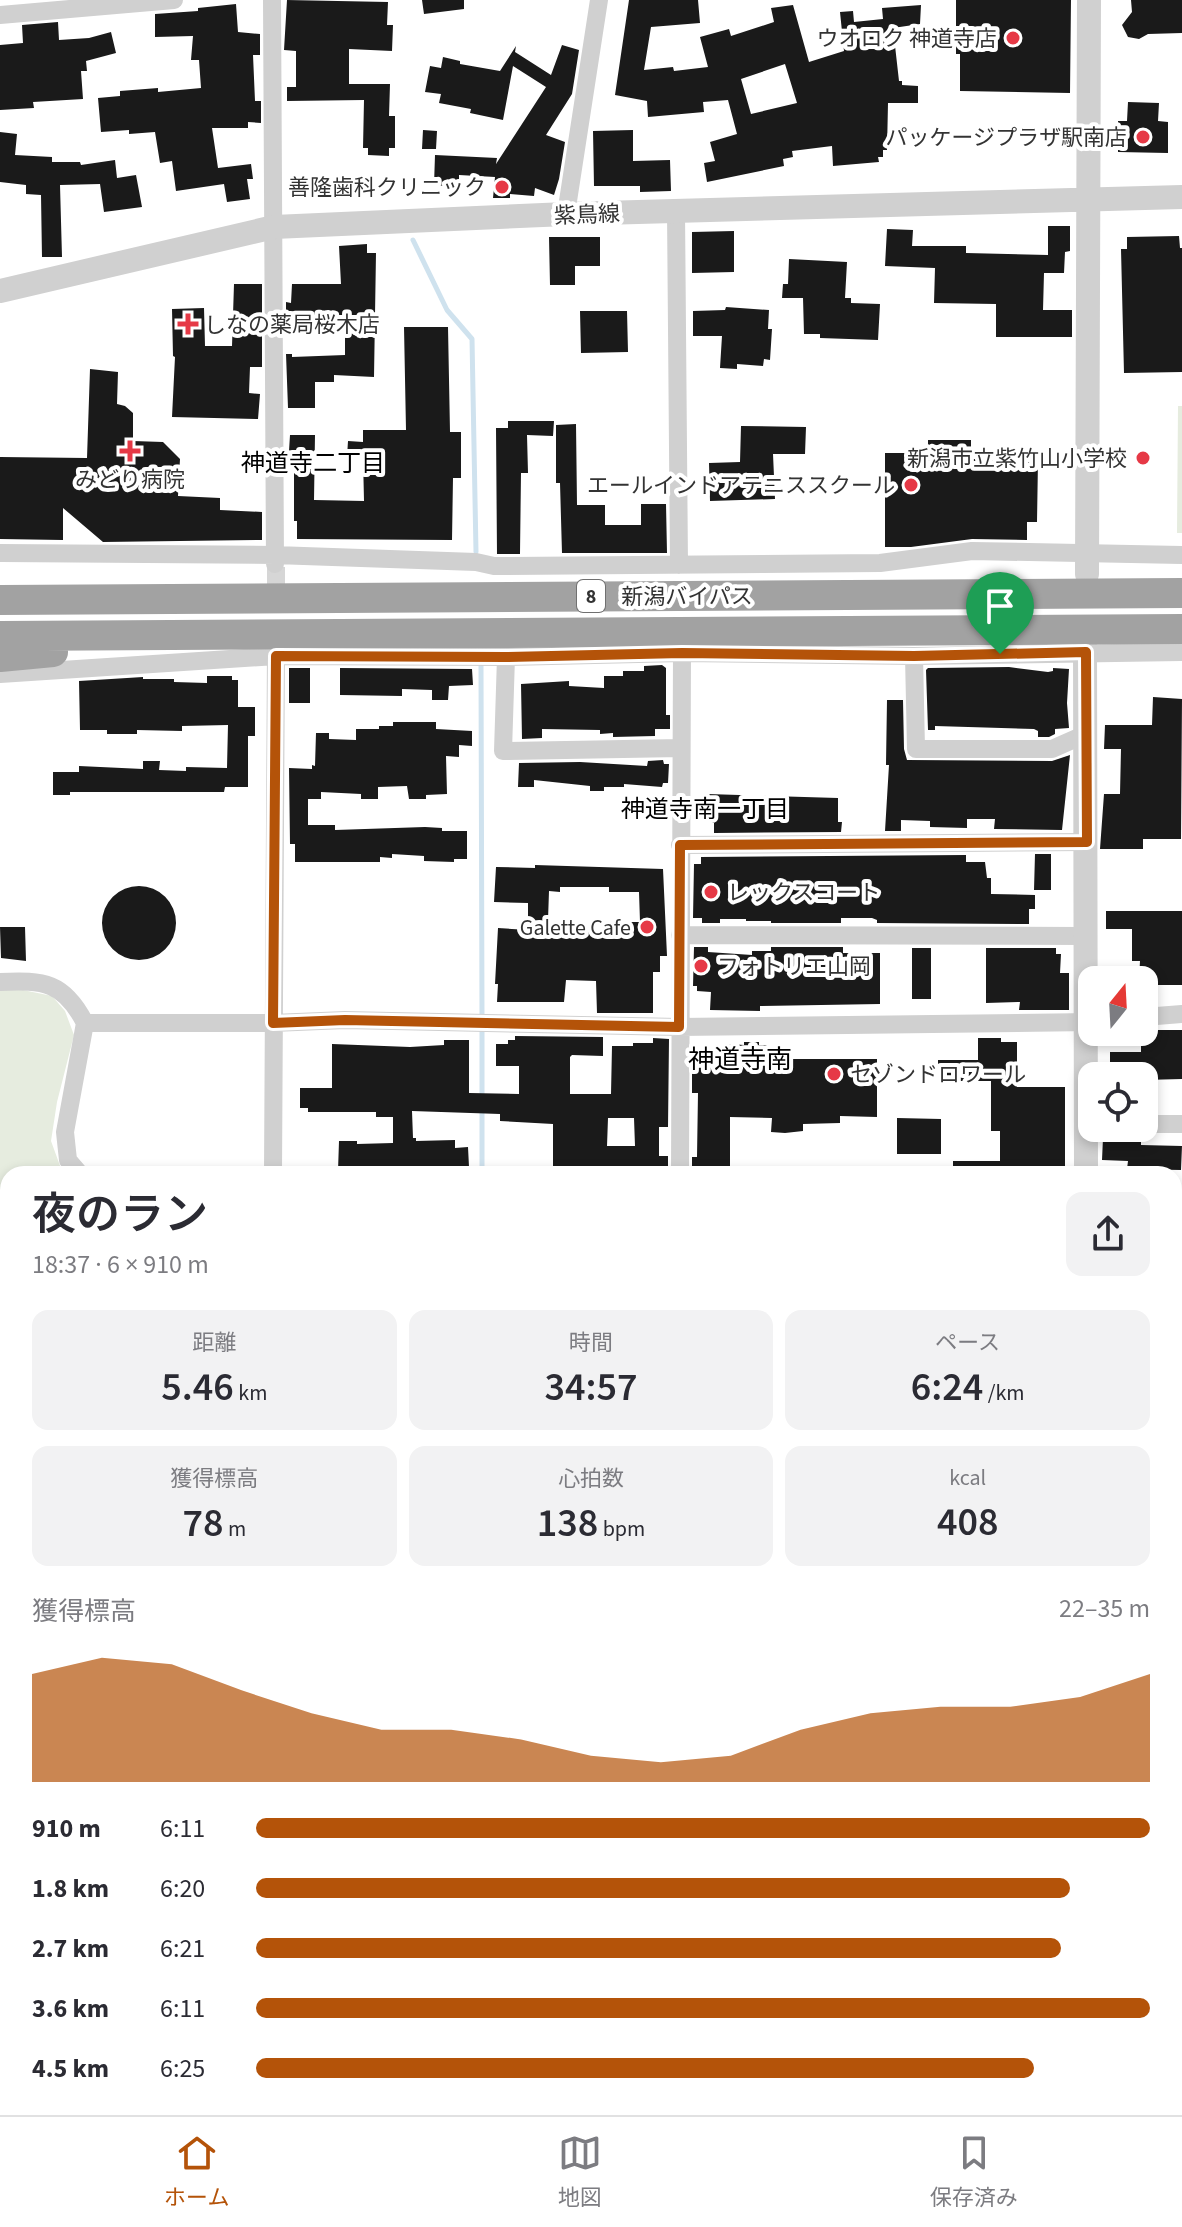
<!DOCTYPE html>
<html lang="ja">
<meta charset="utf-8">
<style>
:root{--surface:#fff;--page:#f2f2f3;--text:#2b2b33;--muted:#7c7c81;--line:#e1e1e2;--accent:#b45309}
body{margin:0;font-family:"Source Sans 3","Noto Sans JP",sans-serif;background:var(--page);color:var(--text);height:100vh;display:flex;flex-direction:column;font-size:30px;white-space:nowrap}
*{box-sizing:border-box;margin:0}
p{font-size:26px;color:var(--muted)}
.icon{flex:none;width:44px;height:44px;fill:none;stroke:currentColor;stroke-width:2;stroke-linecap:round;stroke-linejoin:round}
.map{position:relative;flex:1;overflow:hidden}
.panel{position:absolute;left:0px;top:1166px;width:1182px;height:950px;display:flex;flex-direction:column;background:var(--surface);border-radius:24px 24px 0 0;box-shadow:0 4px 12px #0003}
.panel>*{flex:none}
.needle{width:52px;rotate:18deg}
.buttons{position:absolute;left:1078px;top:966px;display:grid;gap:16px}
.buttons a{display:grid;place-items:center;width:80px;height:80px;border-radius:16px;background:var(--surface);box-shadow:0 4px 12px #0003;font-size:40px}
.pin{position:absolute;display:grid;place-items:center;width:68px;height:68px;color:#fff;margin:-82px -34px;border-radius:50% 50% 50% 0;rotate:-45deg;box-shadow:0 0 8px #0007}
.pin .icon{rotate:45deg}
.round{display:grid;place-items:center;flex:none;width:84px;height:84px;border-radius:16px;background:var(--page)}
.headline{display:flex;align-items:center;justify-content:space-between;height:136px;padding:0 32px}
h1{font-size:44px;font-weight:600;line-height:60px}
.stats{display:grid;grid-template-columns:repeat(3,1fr);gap:12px;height:136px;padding:8px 32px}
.stats div{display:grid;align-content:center;border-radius:16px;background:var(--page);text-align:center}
.stats b{font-size:40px;font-weight:600}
.stats small{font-size:22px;font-weight:400}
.stats p{font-size:22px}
.chart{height:224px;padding:16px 32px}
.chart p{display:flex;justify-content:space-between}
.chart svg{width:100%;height:144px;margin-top:8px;fill:var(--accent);opacity:.7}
ul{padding:0 32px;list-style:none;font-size:26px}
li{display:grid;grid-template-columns:128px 96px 1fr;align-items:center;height:60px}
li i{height:20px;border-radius:10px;background:var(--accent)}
.menu{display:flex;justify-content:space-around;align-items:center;height:112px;border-top:2px solid var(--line);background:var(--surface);font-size:22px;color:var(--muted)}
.menu a{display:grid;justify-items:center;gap:4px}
.menu .active{color:var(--accent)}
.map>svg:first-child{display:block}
</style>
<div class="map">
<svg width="1182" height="2115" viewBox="0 0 1182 2115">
<rect width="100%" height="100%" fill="#fff"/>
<path fill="#e6ecdf" d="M1178,406H1182V533H1177Z
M0,990H23L52,996L65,1011L74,1035L57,1102L51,1141L63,1174H8V1235L0,1231Z
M1174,1264H1182V1612H1174Z
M1174,1629L1182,1630V1700L1174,1702Z
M0,1708H8V1995L0,1994Z"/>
<path fill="#cfe2ee" d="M0,1231L8,1234V1708H0Z
M1174,1712L1182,1713V2115H0V1994L8,1995V2108H1174Z"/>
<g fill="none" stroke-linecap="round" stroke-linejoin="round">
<path stroke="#cfe2ee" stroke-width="5" d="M413,240L447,310L472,339L476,552
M481,666L482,1017
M482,1027V1097
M482,1107V1174"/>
</g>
<path fill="#1a1a1a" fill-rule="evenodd" d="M287,0L388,2L387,25H393L392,51L349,49V84H390L389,116H395V148H389V156L368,155V148H363L364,100L287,101V87H296V51L284,50Z
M422,0H464V9L424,14Z
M629,0H698L700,23L651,27L644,70L673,67L674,71L708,67L700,37L729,29L731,36L774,22L771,8L793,5L809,62L844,51L840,12L853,11L854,22L883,19L882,8L921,5L920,24L893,28L899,81H902V85L918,86V103H888L887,150H883V157H878L879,162L833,166L832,146L792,151L793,157L783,159L784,166L707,182L704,163L715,161L710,142L737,134L728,100L703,102L704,112L648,117L647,101L615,95ZM785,64L797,103L751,114L741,79Z
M956,0H1071L1070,93L960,91V54H956Z
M1131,0H1182V33L1148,34L1139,39L1128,37L1122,25L1132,12Z
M236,4L238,32L260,34V55H253L255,101H261V123L248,122V128H212L218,168L251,164L253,179H247L250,199L227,202L224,184L176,191L172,161L160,163L155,132L129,134V130L101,132L98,98L120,96V91L158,88V92L201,88L199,60H191L193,36L155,37V14L198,11V8Z
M58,22L59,40L89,38L111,32L116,53L86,61L87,71H81L83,99L33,102L34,108L0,110V45L23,43L22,25Z
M562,45L579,50L572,94L546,135L565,142L559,179L554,195L535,188L534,196L510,194V198H493L495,177L459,175V187L434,185L435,155L497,158L496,164L546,87L513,66L503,120L470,113L471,109L439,103L441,94L425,92L430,66L441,68L443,57L460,61V64L500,71L516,46L515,52L551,75Z
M1128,102L1159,103L1158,121L1168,122V153L1118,152V121H1127Z
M423,130L437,131L436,149H422Z
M633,130V161L670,160L671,191L640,192V186H594L593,131Z
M0,132L17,134L15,155L52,157V162H80L81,165L115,160L117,178L136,175L142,207L104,212L100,184L60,185L62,257H42L41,195L26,194V185L0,182Z
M1048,226H1070V251L1065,252L1064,273H1044L1043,310H1072V337H996V304L934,303L935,268L885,266L887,229L913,230L912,246H966V253L1048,255Z
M734,231V272L692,273V232Z
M1179,236L1180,248H1182V372L1124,373L1121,249H1127V237Z
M549,237H600V266H575V285H550Z
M367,244V253H376L374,377L334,375V382H315V408H288L286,354H292V357L345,355V324L286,320V302L291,303L292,284H341L339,246Z
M789,259L847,262L845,298H851V303L880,304L878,340L820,338V334H804L803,298H782L783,284H788Z
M234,284H262V367H250L249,393L260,394L258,419L172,417L175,357L173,356L172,309L204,308L205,346H232Z
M726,307L769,310L768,329H772L770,360L764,359L763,366L737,364V369L720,368L722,336H693V311L725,310Z
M580,311H627L628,352L581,353Z
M404,327H448L450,432H461V478H453L452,540L297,539V521H294V451H289L290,435H315L314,500L364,501L363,457H347L348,441L363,442V430H406Z
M90,369L118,372L117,404L125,406L133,413V441L163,442L180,459L178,496L220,498V510L262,512V540L103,542L63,508V540L0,539V457L87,458Z
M508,421H554L553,436L527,435L528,473H521L520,554H497L496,428H508Z
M576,424L577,505H605V525H641V504H666L667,553H562L560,483H556V425Z
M741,426L806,427L805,454H773L775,499L710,501L709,463L740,462Z
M928,440H971V459L1038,460L1037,522H1027V540L972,539L911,547H885V453H928Z
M662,665L666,668V715H670V729H655V736L613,737V733L600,734V730L542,729V738L522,739L521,684L569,681V686L604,688V676H623V671H644V666Z
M1009,667L1048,672L1053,671V668L1069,669L1067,703L1069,728L1055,729V734L1049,737H1038V731L1034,729L935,726V730H928L926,670L928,668Z
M289,668H310V703H289Z
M340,668L472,669L473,685L449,686L448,700H432V690L402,689V696L340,695Z
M207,676H232V680H238V707H255V736H248V787H225L224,792H70V795H53V772H79V766L143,769V761H160L159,770L186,771V767L227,768L228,725L182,726V731L137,730V734H107V730H80L79,681L143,677V679H174V682L207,683Z
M1153,697L1182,699L1181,839H1143V849H1100L1104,794H1120L1121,749H1104L1105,725H1152Z
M887,700H903L904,749L907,760L1052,761L1070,755L1062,830L994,829L995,819H967V828L930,827V821L901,820V831H885L889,765H886Z
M393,722H436V729L472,731V746L459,745V757L446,756L447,794L426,795V799H409L407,786L378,787V799H361V794L321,792V799H308V825H335V830L425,827L442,828V831H467V859H454V862L424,861V856L392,854V858L380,857V862H295V844H290L289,768L312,769V765L315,766L316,733H329V739L356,740V729H379V726H393Z
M663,760L664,764H669L668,783H663L662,787L624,784V787H604V791H590V786L534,780V787H518L519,763L580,762L647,766L648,761Z
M707,794L838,798V822H842L841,832L714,833V823H707Z
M1035,854H1051V890H1034Z
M966,855V862H985L987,878H991V894L1035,895V909H1029V924L877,923V920L872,918H841V923H771V921H746V919H720V923H702V918H693L694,864H701V857Z
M535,865L663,869L667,956H660V972H653V1013H597L596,981L566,980L564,1002H497L498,984H495L498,928L528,930V903L494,902L496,867L535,868ZM560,887H609V892H639L640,922H609V933L552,931V920H548L549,891L560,892Z
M102 923a37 37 0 1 1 74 0a37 37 0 1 1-74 0Z
M1106,911H1182V985H1146L1144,980L1139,979L1140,961H1132V929H1106Z
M0,927H25L26,961L1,958Z
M694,947H708V952L752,955V951H771V947H843V953H880V1004L760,1006V1011L710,1010L711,992L697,991V986H693Z
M912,948H931V999H912Z
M986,948H1056V954H1061L1060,973H1069V1010H1019L1020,1002L986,1003Z
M1144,1030H1182V1079L1144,1080V1076H1116V1073H1110V1052H1141V1032Z
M515,1036L603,1037V1056L572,1055L570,1057V1094H611L612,1046H633V1043H653V1038L669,1039L668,1127H659V1156H668V1169L650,1168V1174H553V1124L500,1121V1114L412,1111L413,1138H416V1141L455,1140V1148L468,1147L469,1167L431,1168V1171L416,1170V1173H398V1170L338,1171L339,1141H357V1144L393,1143V1117H376V1112H308V1108H300V1088H332V1044L410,1047L444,1045V1040H469V1093L519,1094V1066H496V1044H508V1040H515ZM608,1118H634L635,1146H607Z
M978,1038H1001V1042H1017V1087H1065V1174H953V1161H1000V1131H991V1081H938V1060H978Z
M744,1042H759V1045H779L780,1059H877V1117L840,1116V1123L803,1124V1131L785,1133L771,1132L772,1118L730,1117V1174H696V1170H692V1157H697L698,1093H692V1054L728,1053L729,1044L744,1045Z
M897,1118L941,1119V1154H897Z
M1103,1138L1141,1139V1145L1182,1146L1181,1170L1127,1169L1128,1161L1102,1160Z"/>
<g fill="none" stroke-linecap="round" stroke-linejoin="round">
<path stroke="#d6d6d6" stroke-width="18" stroke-dasharray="18 9" stroke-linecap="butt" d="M276,567V643"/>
<path stroke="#d0d0d0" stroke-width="18" d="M272,0L275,564
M0,15L174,0
M676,211L679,565
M566,214L599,0
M0,553L275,555L476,562L494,566L880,563L972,551L1182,555
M914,656L916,749H1052L1086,734
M506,657L503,751L681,748
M0,674L276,656L506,657L682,653L914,656L1182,652
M680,845L1087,842
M680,935L1087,936
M0,982C44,980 64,982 85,1023L65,1132L68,1160L80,1174
M1144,1017L1182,1014
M85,1023H273L345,1020L679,1027L1092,1022
M1144,1124H1182
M273,1174L276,646
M680,1174L682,653
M1174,1620L1182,1622"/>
<path stroke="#d0d0d0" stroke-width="24" d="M0,291L274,227L566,214L1182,197
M1087,574L1089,0
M1085,642L1086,1174"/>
<path stroke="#a2a2a2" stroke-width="30" d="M0,600L1182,593
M0,636L1182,629
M0,657L53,652"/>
</g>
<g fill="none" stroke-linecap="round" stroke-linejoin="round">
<g stroke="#fff" stroke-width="16">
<path id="route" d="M1086,652L1087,842L680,845L679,1027L345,1020L273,1023L276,656L506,657L682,653L914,656Z"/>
</g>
<use href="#route" stroke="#b45309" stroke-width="10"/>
</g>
<g fill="#e63946" stroke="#fff" stroke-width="3">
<circle cx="1013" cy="38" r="8"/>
<circle cx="1143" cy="137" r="8"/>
<circle cx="502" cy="187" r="8"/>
<path d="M184 312h8v8h8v8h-8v8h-8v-8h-8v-8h8z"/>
<path d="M126 439h8v8h8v8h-8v8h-8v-8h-8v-8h8z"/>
<circle cx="1143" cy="458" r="8"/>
<circle cx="911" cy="485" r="8"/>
<circle cx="711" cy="892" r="8"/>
<circle cx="647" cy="927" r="8"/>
<circle cx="701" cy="966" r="8"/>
<circle cx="834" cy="1074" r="8"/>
</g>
<g text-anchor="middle" stroke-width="8" stroke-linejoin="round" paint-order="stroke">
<rect fill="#fff" stroke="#707070" stroke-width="2" x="577" y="580" width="28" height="32" rx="6"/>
<g font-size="20" font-weight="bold" fill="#333">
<text x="591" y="603">8</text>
</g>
<g font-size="22" fill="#333" stroke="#fff" text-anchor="end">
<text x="997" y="46">ウオロク 神道寺店</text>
<text x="1127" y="145">パッケージプラザ駅南店</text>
<text x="486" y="195">善隆歯科クリニック</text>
<text x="204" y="332" text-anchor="start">しなの薬局桜木店</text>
<text x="1127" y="466">新潟市立紫竹山小学校</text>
<text x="130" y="487" text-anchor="middle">みどり病院</text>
<text x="895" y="493">エールインドアテニススクール</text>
<text x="727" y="900" text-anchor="start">レックスコート</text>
<text x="631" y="935">Galette Cafe</text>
<text x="717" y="974" text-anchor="start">フォトリエ山岡</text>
<text x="850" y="1082" text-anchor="start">セゾンドロワール</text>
</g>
<g font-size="22" fill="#333" stroke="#fff">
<text transform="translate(587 214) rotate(-2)" y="8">紫鳥線</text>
<text x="687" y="604">新潟バイパス</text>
</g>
<g font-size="24" fill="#000" stroke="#fff">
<text x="313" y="471">神道寺二丁目</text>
<text x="705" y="817">神道寺南一丁目</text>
</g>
<g font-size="26" fill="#000" stroke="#fff">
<text x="740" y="1068">神道寺南</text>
</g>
</g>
</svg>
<div class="buttons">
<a><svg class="needle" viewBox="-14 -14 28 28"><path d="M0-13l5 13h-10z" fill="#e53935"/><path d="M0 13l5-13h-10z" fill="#7c7c81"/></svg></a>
<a><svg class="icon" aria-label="locate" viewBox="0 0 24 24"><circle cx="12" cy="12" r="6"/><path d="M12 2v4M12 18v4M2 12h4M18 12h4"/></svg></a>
</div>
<div class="pin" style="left:1000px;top:654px;background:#1e9e55"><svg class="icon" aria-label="arrive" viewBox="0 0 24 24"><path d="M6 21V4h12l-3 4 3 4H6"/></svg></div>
<section class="panel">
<div class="headline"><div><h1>夜のラン</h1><p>18:37 · 6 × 910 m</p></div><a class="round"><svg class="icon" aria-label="share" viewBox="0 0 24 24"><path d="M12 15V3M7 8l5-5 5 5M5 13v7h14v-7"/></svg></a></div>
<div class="stats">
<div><p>距離</p><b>5.46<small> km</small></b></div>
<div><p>時間</p><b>34:57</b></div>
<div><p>ペース</p><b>6:24<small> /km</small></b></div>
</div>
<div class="stats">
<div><p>獲得標高</p><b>78<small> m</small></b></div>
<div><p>心拍数</p><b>138<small> bpm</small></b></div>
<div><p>kcal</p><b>408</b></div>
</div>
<div class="chart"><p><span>獲得標高</span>22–35 m</p>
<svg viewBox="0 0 160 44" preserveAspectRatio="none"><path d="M0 44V11L10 6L20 8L30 16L40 23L50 28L60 28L70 31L80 36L90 38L100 36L110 28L120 23L130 21L140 21L150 18L160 11V44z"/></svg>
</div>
<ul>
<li><b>910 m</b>6:11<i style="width:100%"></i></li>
<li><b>1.8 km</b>6:20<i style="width:91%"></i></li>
<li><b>2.7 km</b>6:21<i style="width:90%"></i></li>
<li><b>3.6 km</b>6:11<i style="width:100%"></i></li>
<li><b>4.5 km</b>6:25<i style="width:87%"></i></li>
</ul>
</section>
</div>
<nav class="menu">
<a class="active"><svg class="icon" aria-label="home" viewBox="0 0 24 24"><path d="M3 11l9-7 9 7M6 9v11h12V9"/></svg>ホーム</a>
<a><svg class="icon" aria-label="map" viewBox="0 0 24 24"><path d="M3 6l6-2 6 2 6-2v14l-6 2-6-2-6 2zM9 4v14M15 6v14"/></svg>地図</a>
<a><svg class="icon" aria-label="saved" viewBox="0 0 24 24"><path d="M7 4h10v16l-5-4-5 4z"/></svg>保存済み</a>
</nav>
